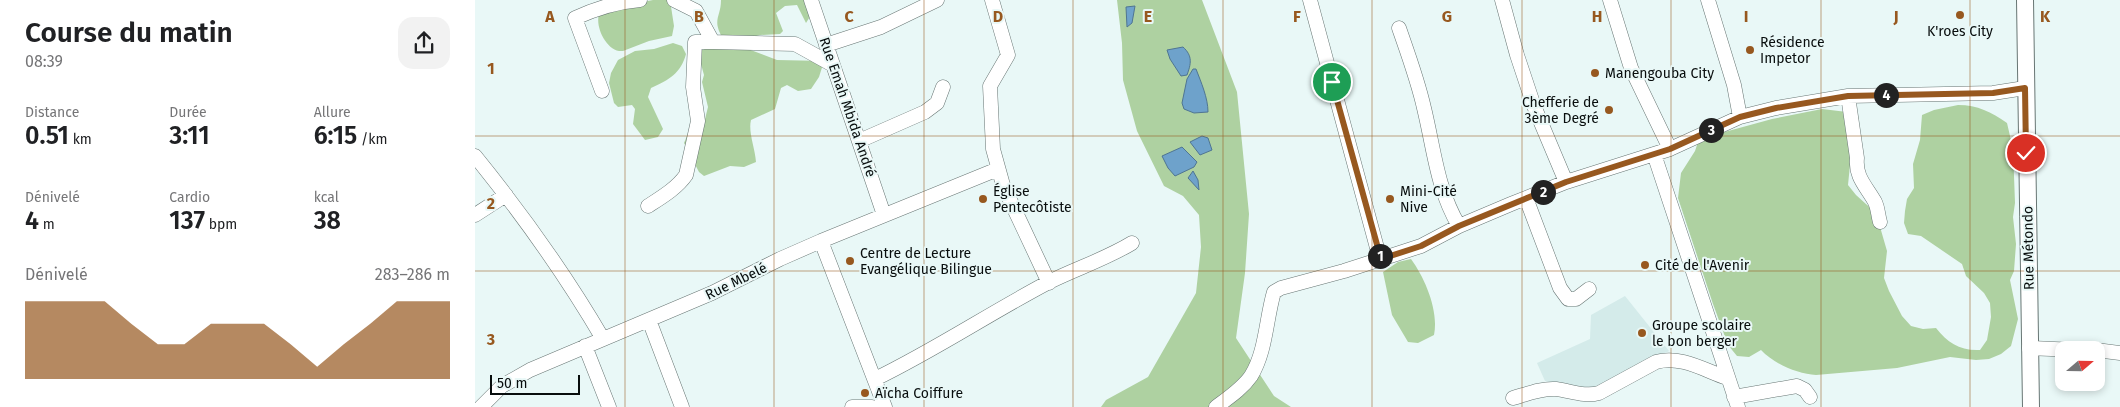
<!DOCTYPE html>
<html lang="fr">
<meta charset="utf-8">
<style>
:root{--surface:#fff;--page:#f2f2f2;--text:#202124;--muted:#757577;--accent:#97581f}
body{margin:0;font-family:"Fira Sans",sans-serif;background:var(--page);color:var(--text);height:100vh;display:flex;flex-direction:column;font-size:19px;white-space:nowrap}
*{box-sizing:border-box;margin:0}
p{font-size:16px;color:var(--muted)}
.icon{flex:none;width:28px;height:28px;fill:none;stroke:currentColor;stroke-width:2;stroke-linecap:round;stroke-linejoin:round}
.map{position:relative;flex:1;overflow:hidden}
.side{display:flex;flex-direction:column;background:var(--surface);width:475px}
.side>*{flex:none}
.needle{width:32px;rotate:70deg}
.controls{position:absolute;left:1580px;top:341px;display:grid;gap:10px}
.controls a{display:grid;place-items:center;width:50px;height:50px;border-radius:10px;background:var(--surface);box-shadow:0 2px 8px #0003;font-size:25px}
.scale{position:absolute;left:15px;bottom:12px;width:90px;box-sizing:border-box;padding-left:5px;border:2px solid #080d0d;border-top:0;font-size:14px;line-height:18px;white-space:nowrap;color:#080d0d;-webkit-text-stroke:4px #e9f8f7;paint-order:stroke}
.pin{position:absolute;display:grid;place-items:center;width:42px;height:42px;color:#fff;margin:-21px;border:2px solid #fff;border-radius:50%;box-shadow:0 1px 5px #0007}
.km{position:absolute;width:25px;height:25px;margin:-12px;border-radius:50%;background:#222;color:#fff;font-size:14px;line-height:25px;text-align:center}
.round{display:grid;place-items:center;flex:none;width:52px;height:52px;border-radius:15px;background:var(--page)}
.summary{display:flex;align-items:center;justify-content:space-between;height:85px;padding:0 25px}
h1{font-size:28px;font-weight:600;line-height:38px}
.stats{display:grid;grid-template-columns:repeat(3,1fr);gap:8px;height:85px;padding:5px 25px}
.stats div{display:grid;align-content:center}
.stats b{font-size:25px;font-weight:600}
.stats small{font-size:14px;font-weight:400}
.stats p{font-size:14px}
.chart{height:140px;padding:10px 25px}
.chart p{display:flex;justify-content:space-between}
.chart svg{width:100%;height:90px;margin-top:5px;fill:var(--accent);opacity:.7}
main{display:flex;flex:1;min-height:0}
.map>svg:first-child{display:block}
</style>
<main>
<section class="side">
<div class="summary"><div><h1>Course du matin</h1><p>08:39</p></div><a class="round"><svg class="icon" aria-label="share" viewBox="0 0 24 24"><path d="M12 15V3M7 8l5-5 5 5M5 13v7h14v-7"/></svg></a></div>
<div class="stats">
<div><p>Distance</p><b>0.51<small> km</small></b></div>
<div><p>Durée</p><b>3:11</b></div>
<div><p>Allure</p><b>6:15<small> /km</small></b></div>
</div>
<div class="stats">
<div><p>Dénivelé</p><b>4<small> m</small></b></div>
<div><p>Cardio</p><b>137<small> bpm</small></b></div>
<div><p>kcal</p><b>38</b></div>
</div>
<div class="chart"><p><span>Dénivelé</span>283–286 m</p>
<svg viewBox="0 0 160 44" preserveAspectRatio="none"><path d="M0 44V6L10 6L20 6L30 6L40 17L50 27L60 27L70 17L80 17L90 17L100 27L110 38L120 27L130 17L140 6L150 6L160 6V44z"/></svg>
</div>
</section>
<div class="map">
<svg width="1645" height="407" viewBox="0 0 1645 407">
<rect width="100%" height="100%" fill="#e9f8f7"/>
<path fill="#d4ebea" d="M1150,296L1194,351L1116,392L1070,381L1062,363L1115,339L1116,315Z"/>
<path fill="#aed1a1" d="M178,0H195L199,26L197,36L174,41L148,51C131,53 117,22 126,10Z
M246,0H333L336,15L331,23L322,5L310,6L301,13L308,31L305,34L285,35L267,40L247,37C237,19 246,17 246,0Z
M642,0H727L762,92L774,214L770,273L761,338L799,396L816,407H626L631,400L673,377L721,293L726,247L724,215L708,196L689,186L662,131L648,80L647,43Z
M198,43L207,46L211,54C206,73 194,80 176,88L173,97L188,129L183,137L170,140L158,124L160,109L157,105L143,107L139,103L134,83L136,73L143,60L160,51L179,49Z
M257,43L302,60L349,61L344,77L336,89L323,91L312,85L306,88L300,109L276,120C273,132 280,148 281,162L269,167L255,166L229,176L224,172L209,143L214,131L230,119L233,107L227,82L229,75L224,57L225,51L237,46Z
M1483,105C1503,105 1516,112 1532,123L1538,149L1540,203L1538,217L1541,244L1539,271L1535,280L1543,319L1536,346L1526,354L1514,359L1501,360L1475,357L1422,368L1341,375C1323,374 1299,364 1286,350L1274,357L1262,356L1253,345L1238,304L1203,198L1206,173L1220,151L1224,139L1297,119L1347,109L1372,112L1384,118L1377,145L1373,185L1381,195L1401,213L1412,251L1409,278L1414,291L1427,316L1436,326L1448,329L1461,328C1473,343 1485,351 1505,350L1512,340L1516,317L1515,303L1509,293L1491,276L1487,264L1446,236L1433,234L1429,223L1430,211L1432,199L1439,188L1438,164L1445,140L1447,115L1459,110Z
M936,259C950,278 964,311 959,335L943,343L933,342L917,315L908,272L923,262Z"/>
<path fill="#6ea2cb" stroke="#4f7592" d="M660,6L657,23L652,27L651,7Z
M708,47C718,56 716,64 712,75L706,76L695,59L692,50Z
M718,69H721C726,82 733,98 733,112L719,113L709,109L707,103L712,79Z
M727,136L733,138L737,150L725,155L715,142Z
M707,147L722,162L719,167L700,176L693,168L687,156Z
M718,171L723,180L724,190L713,178Z"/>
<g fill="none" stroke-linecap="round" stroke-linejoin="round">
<g stroke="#687674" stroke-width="15">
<path id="minor" d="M199,0L221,11L238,42L320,44L358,65
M336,0L409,215
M517,0L533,55L515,86L518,149L528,185L574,283
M835,0L905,259
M1027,0L1042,55L1059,106L1091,182
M1135,0L1156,68L1195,149
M1233,0L1259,85L1265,117
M924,28C933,54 943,81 949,108C959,149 962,189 984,226
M351,45L406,27L462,0
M127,91L100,18C122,8 141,2 165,0
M1373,96L1382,158C1380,177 1391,186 1400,202C1403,208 1403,215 1405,222
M384,141L450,112L462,103L468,87
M1179,154L1263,407
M0,156C47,214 90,274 128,339
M1051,198L1085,288L1093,299H1101L1114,289
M173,206C187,197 202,188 211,175L223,121L218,87L220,42H238
M0,215L31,195
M346,241L410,407
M174,320L207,407
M110,346L134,407
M1554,348L1602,350
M1621,350L1645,353
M400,379C460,350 515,313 574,282C602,268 631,259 657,243
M1259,397L1322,386L1330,390L1335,397
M1038,398C1052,394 1066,388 1081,389C1096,391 1110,397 1124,393L1181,362C1205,355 1229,370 1252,378
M6,407L27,386L55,370L237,293L305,259L346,241L523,169
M377,407H397
M741,407C753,398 767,389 776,376C791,352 791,319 799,292L806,288L869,271L946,246L984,226L1036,204L1091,182L1195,149L1265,117L1301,108L1373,96L1518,93L1550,88"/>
</g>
<g stroke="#687674" stroke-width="18">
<path id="tertiary" d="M1550,0L1556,407"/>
</g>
<use href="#minor" stroke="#fff" stroke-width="14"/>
<use href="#tertiary" stroke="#fff" stroke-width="16"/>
</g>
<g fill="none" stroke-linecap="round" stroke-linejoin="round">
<g stroke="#fff" stroke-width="10">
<path id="route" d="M857,82L906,259L946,246L984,226L1091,182L1195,149L1265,117L1301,108L1373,96L1518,93L1550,88L1551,153"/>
</g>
<use href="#route" stroke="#97581f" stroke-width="6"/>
</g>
<path fill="none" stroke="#97581f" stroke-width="1" stroke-opacity="0.55" d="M150,0V407M299,0V407M449,0V407M598,0V407M748,0V407M897,0V407M1047,0V407M1196,0V407M1346,0V407M1495,0V407M0,136H1645M0,271H1645"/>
<g fill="#97581f" stroke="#e9f8f7" stroke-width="2">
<circle cx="1485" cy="15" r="5"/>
<circle cx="1275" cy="50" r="5"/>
<circle cx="1120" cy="73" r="5"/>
<circle cx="1134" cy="110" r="5"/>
<circle cx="508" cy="199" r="5"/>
<circle cx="915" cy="199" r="5"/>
<circle cx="375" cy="261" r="5"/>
<circle cx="1170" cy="265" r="5"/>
<circle cx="1167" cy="333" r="5"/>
<circle cx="390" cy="393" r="5"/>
</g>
<g text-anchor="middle" stroke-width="4" stroke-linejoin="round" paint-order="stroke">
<g font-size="14" fill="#080d0d" stroke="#e9f8f7" text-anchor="start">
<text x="1485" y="36" text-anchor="middle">K'roes City</text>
<text x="1285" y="47">Résidence<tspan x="1285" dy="16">Impetor</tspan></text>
<text x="1130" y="78">Manengouba City</text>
<text x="1124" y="107" text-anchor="end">Chefferie de<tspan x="1124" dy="16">3ème Degré</tspan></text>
<text x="518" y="196">Église<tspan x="518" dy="16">Pentecôtiste</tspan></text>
<text x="925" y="196">Mini-Cité<tspan x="925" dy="16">Nive</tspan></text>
<text x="385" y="258">Centre de Lecture<tspan x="385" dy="16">Evangélique Bilingue</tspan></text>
<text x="1180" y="270">Cité de l'Avenir</text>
<text x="1177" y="330">Groupe scolaire<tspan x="1177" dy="16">le bon berger</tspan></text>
<text x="400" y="398">Aïcha Coiffure</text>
</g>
<g font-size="14" fill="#080d0d" stroke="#e9f8f7">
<text transform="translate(373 107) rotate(71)" y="5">Rue Emah Mbida André</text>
<text transform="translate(1553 248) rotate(-91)" y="5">Rue Métondo</text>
<text transform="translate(261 281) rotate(-26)" y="5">Rue Mbelé</text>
</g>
</g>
<g font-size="16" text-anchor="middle" font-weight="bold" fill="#97581f" stroke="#e9f8f7" stroke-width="4" stroke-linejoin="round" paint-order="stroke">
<text x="75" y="22">A</text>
<text x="224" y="22">B</text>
<text x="374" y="22">C</text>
<text x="523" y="22">D</text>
<text x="673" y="22">E</text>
<text x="822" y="22">F</text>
<text x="972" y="22">G</text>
<text x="1122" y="22">H</text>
<text x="1271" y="22">I</text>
<text x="1421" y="22">J</text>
<text x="1570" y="22">K</text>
<text x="16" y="74">1</text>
<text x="16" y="209">2</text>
<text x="16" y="345">3</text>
</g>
</svg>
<div class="controls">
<a><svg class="needle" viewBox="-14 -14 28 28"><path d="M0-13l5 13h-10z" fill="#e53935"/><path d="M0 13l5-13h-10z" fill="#757577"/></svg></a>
</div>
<div class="scale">50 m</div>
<div class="pin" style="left:857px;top:82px;background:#1e9e55"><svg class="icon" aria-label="arrive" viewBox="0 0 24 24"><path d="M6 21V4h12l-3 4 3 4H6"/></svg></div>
<div class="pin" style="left:1551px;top:153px;background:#d93025"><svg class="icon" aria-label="check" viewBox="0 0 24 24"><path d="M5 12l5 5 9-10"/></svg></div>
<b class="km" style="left:905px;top:256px">1</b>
<b class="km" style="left:1068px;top:192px">2</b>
<b class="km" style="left:1236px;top:130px">3</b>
<b class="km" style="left:1411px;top:95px">4</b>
</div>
</main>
